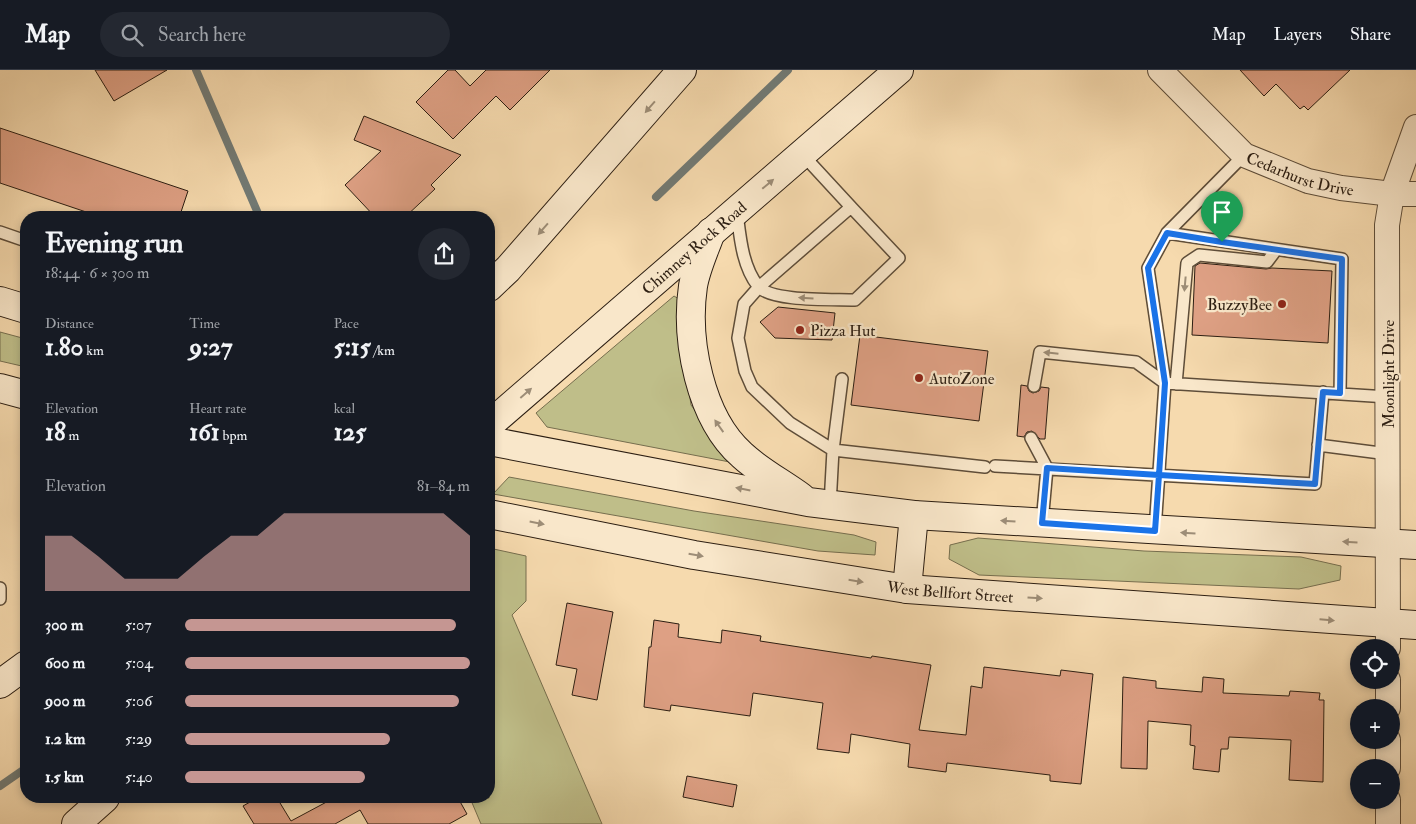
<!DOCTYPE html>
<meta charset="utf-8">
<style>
:root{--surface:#171b24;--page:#242831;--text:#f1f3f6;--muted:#9ea1a6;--line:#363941;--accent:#c59692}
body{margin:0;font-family:"IM FELL Double Pica",serif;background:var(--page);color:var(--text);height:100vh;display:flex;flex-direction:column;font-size:19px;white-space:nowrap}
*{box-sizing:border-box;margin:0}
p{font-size:16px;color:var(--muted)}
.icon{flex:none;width:28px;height:28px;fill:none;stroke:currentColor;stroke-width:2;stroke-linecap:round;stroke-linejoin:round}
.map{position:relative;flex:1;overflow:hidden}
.drawer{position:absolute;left:20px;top:141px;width:475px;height:592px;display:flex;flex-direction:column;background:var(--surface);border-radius:20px;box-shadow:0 2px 8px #0003}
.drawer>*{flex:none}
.controls{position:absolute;left:1350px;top:569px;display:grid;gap:10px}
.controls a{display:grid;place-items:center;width:50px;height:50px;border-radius:50%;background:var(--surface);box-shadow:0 2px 8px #0003;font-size:25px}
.pin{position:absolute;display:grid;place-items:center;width:42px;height:42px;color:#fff;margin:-51px -21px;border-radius:50% 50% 50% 0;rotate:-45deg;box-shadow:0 0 5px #0007}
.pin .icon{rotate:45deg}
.round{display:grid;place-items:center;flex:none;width:52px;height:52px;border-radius:26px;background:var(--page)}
.head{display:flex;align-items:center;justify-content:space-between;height:85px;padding:0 25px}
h1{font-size:28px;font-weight:700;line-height:38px}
.figures{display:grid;grid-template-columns:repeat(3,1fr);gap:8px;height:85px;padding:5px 25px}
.figures div{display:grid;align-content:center}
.figures b{font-size:25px;font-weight:700}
.figures small{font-size:14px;font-weight:400}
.figures p{font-size:14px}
.chart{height:140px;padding:10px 25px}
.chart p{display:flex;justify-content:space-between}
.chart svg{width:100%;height:90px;margin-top:5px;fill:var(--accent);opacity:.7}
ul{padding:0 25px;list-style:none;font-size:16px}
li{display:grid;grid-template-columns:80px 60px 1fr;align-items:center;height:38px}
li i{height:12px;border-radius:6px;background:var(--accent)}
header{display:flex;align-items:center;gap:30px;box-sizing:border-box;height:70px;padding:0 25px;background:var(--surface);border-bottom:1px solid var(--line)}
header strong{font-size:24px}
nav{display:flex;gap:28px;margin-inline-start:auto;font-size:18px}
.search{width:350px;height:45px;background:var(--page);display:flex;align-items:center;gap:12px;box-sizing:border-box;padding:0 18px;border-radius:28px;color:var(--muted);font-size:19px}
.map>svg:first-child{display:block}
</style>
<header>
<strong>Map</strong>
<div class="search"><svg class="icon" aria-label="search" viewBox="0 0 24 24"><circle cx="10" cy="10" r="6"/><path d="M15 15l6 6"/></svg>Search here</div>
<nav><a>Map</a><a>Layers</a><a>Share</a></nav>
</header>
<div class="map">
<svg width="1416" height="754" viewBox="0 0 1416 754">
<rect width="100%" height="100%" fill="#f6daae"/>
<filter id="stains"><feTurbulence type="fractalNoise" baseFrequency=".004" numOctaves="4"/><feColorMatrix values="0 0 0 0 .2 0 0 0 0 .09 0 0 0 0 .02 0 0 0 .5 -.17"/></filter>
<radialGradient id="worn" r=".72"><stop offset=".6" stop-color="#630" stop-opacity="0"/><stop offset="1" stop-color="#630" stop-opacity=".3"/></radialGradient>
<path fill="#bfbe89" stroke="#766e4e" d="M674,226L684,232L681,263L691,335L735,393L547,357L536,343Z
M0,262L26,269V297L0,291Z
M509,407L694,441L854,465L876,472L875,485L818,481L493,424Z
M978,468L1144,481L1301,487L1341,496L1340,510L1299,519L979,505L949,489L950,475Z
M489,478L526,486V531L512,545L602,754H481L470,728H489Z"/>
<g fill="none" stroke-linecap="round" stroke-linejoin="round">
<path stroke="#727a74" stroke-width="8" d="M196,0L260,148
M656,127L788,0
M0,716L26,698"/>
</g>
<path fill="#dea084" stroke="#2c1e12" d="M95,0H167L114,31Z
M448,0H455L470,16L486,0H550L510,40L496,26L453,69L416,32Z
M1240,0H1350L1308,40L1304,36L1300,39L1276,14L1264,26Z
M364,46L461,85L431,115L435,119L404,148H376L345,115L381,81L354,70Z
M0,58L188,121L179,148H104L0,113Z
M1200,193L1266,199L1272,198L1332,201L1328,273L1192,265L1195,196Z
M778,237L835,243L832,270L775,268L760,252Z
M860,265L988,281L979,351L851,335Z
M1021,315L1027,316L1029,321L1033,323L1039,321L1041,317L1049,318L1045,369H1040L1032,361L1027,362L1024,367L1017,366Z
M567,533L613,542L597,630L572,625L577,599L556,595Z
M654,550L679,554L678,567L721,573L722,560L761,566L760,571L871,588L872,586L931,595L919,660L966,665L971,616L982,618L984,597L1060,606L1061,600L1093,604L1081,714L1050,711V705L947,693L946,702L908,697L910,674L851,664L849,683L817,679L823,633L753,623L750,646L671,635L670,641L644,637L649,577H651Z
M1123,607L1156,611V618L1202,622L1203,607L1224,609L1223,623L1289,626L1290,621L1320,623L1319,630H1324L1323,712L1289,710L1291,670L1229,667L1228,679H1221L1219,702L1193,699L1195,676L1190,675L1191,655L1148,651L1147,699L1121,698Z
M687,706L737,715L733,737L683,727Z
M257,728H277L291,751L334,728H458L467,744L449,754H368L360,740L335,754H254L243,736Z"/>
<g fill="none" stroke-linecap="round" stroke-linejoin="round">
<g stroke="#5e4d39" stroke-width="14">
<path id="service" d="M803,85L851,137L759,217L744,234L738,268L745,301L752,317L790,353L833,380L985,397
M737,143C740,166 742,196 758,216C771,232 833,229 855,230L899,188L851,137
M0,162L26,171
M1167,163L1342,189L1340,323
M1176,314L1187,193L1199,185L1267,192L1276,180
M1034,316L1040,282L1136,292L1165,313L1388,327
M1031,368L1047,398L1042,453
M1318,375L1388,384
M995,396L1315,414L1323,322
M830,435L833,380L842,309
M1155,460L1165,313L1148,198L1167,163L1244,85
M0,518V529"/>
</g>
<g stroke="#5e4d39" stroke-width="26">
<g id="minor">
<path id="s1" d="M1160,0L1244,85L1308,111L1341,118L1392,124H1416"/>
<path d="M1388,578L1387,155L1392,124L1416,57"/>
<path d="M1388,610V638"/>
<path d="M1388,698V670"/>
<path d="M1388,730V754"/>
</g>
</g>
<g stroke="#2c1e12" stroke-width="30">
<g id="secondary">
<path d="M711,162C705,179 696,198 693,216C685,270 700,348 742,385C759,401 782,413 801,427"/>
<path d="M489,217L508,199L682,0"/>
<path d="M0,231L26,239"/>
<path d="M0,318L26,325"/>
<path id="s2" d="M489,355L899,0"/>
<path d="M489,371L808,432L914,445L1416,475"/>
<path id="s3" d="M489,444L694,485L907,519L1416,555"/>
<path d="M907,519L914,445"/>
<path d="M0,614L26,595"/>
<path d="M76,754L105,728"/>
</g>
</g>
<use href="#service" stroke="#f9e7ca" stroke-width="11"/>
<use href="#minor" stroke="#f9e7ca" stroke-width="24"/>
<use href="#secondary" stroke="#f9e7ca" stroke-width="28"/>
</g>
<defs><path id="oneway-solid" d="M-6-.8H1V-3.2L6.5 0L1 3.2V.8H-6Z" transform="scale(1.25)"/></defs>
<g fill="#9d8d77">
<use href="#oneway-solid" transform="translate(650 37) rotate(131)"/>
<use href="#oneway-solid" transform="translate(768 114) rotate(-40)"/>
<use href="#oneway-solid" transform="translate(543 159) rotate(131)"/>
<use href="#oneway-solid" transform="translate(1185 214) rotate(95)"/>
<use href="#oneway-solid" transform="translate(806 228) rotate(-177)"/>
<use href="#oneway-solid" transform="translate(1051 283) rotate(-174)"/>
<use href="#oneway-solid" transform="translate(526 323) rotate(-41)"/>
<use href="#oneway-solid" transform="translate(719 356) rotate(-125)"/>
<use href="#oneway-solid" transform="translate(743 419) rotate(-169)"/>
<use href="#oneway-solid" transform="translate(1008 451) rotate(-176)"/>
<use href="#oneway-solid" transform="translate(537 453) rotate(11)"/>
<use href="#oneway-solid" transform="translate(1188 463) rotate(-177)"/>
<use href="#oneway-solid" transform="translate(1350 472) rotate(-177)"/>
<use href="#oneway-solid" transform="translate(696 485) rotate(10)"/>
<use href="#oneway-solid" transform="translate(856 511) rotate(9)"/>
<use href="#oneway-solid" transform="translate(1035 528) rotate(4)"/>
<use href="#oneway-solid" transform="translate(1327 550) rotate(5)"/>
</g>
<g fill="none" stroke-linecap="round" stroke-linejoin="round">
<g stroke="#fff" stroke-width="10">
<path id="route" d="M1222,172L1167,163L1148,198L1165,313L1159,405L1047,398L1042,453L1155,461L1159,405L1315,414L1323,322L1340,323L1342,189L1222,172"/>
</g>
<use href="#route" stroke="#1a73e8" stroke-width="6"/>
</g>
<g fill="#8f2418" stroke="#f9e7ca" stroke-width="2">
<circle cx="1282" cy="234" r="5"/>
<circle cx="800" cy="260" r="5"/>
<circle cx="919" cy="308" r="5"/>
</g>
<g text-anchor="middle" stroke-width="4.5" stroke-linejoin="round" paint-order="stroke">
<g font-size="16" fill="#2c1e12" stroke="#f9e7ca">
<text dy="6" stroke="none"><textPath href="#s1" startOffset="179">Cedarhurst Drive</textPath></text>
<text dy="6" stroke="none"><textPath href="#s2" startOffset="271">Chimney Rock Road</textPath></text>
<text transform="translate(1388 304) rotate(-90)" y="6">Moonlight Drive</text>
<text dy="6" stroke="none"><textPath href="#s3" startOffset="468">West Bellfort Street</textPath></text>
</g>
<g font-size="16" fill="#2c1e12" stroke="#f9e7ca" text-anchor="start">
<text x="1272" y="240" text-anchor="end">BuzzyBee</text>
<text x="810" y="266">Pizza Hut</text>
<text x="929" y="314">AutoZone</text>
</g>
</g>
<rect width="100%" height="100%" filter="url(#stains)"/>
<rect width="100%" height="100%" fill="url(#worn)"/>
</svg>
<div class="controls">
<a><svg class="icon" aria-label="locate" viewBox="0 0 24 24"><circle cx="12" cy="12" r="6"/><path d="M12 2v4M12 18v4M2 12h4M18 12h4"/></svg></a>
<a>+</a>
<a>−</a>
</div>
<div class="pin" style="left:1222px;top:172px;background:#1e9e55"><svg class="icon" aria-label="arrive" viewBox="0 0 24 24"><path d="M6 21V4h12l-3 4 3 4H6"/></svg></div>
<section class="drawer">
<div class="head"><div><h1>Evening run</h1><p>18:44 · 6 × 300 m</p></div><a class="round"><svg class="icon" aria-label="share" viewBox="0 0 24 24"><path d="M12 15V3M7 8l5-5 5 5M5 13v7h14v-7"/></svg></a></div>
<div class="figures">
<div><p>Distance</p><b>1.80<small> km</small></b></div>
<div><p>Time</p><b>9:27</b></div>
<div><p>Pace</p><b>5:15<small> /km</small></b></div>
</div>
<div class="figures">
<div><p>Elevation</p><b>18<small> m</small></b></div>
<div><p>Heart rate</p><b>161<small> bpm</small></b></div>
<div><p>kcal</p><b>125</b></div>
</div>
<div class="chart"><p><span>Elevation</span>81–84 m</p>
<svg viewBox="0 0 160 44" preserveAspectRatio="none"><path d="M0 44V17L10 17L20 27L30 38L40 38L50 38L60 27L70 17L80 17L90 6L100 6L110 6L120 6L130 6L140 6L150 6L160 17V44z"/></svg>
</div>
<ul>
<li><b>300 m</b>5:07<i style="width:95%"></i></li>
<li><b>600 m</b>5:04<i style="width:100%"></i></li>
<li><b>900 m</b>5:06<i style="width:96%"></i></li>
<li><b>1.2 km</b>5:29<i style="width:72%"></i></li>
<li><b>1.5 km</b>5:40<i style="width:63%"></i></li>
</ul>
</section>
</div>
